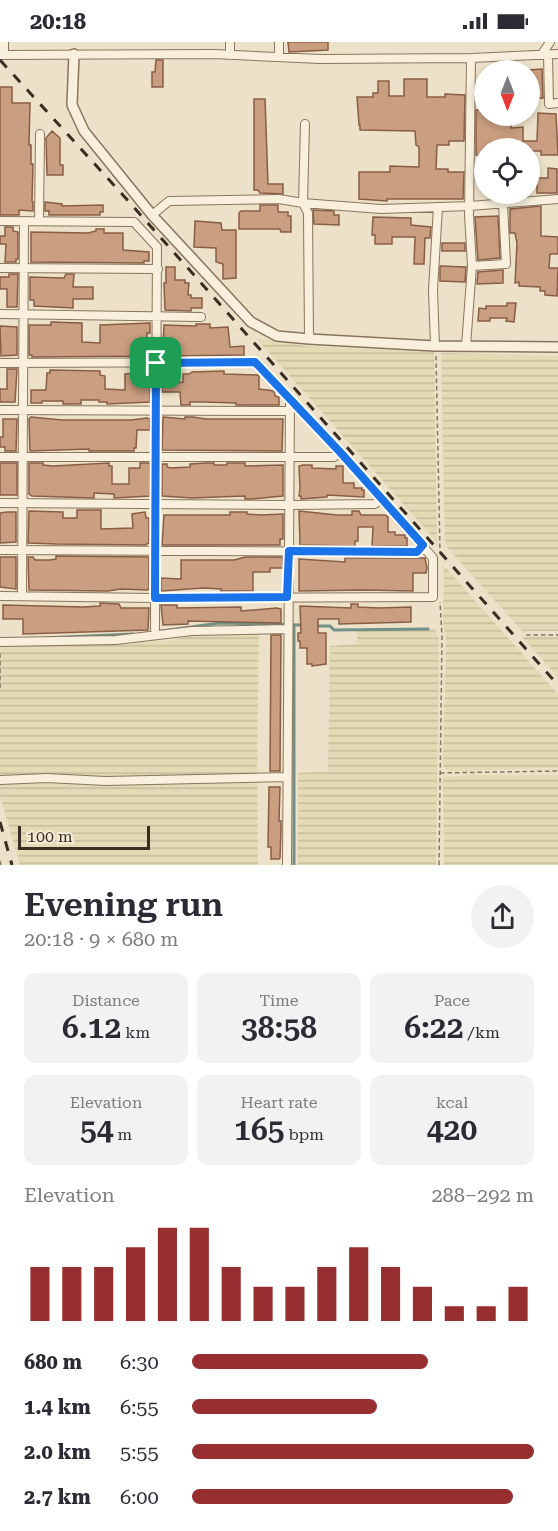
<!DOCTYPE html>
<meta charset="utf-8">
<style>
:root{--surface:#fff;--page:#f2f2f3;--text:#2b2b33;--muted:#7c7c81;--accent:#972f31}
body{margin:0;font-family:"Roboto Serif",serif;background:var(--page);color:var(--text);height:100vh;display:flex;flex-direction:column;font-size:22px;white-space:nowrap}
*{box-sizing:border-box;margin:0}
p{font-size:20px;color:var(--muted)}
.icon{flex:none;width:33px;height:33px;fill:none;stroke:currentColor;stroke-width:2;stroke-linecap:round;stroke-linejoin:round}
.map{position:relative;height:823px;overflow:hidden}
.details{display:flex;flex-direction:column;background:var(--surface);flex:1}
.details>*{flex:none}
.needle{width:39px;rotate:180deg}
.fabs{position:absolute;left:474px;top:18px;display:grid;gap:12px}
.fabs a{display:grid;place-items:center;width:66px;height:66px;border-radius:50%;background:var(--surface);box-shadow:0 3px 9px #0003;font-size:30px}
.scale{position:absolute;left:18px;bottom:15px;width:132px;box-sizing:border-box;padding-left:6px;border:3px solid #3a2d21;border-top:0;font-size:16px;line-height:21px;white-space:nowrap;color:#3a2d21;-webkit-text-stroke:4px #f5ecd8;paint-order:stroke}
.pin{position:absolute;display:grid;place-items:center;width:51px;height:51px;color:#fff;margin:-26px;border-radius:12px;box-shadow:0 3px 9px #0006}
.round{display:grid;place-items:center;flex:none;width:63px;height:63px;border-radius:32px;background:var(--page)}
.summary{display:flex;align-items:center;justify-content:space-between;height:102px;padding:0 24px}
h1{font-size:33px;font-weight:600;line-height:45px}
.stats{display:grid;grid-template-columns:repeat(3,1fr);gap:9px;height:102px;padding:6px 24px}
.stats div{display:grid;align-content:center;border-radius:12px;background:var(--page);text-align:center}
.stats b{font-size:30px;font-weight:600}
.stats small{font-size:16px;font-weight:400}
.stats p{font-size:16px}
.chart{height:168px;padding:12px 24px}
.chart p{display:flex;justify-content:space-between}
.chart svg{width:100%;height:108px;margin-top:6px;stroke:var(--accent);stroke-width:6}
ul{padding:0 24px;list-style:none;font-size:20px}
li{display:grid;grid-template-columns:96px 72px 1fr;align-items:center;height:45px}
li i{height:15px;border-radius:8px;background:var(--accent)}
.status{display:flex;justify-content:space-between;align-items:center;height:42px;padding:0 30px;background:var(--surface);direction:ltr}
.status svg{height:16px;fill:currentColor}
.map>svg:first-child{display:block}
</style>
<div class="status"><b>20:18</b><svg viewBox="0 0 49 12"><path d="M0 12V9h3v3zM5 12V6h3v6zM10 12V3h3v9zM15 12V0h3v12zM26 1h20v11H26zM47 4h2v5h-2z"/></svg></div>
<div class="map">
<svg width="558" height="823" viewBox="0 0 558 823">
<defs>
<pattern id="farmland-rules" width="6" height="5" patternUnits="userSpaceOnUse" patternTransform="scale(1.5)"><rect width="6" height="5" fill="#e3dbb6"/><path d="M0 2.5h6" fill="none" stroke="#c4bc9c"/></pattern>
</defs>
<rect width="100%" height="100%" fill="#ede2c9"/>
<path fill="url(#farmland-rules)" d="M257,297L274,298L305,304L434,310L437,500Z
M441,311L558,314V589H525L523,590L445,503Z
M444,524L558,652V726L448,729L443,724L446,596L443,580Z
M435,587L439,597L436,823H298V731L328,729L330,604L357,602V589Z
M203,592H259L257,720L258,823H20L0,754V602L166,599Z
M522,595H558V635Z
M473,733H558V823H444L443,735Z"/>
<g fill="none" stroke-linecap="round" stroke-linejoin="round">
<path stroke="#709088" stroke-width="3" d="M316,584H330L334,588L428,587
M155,590L220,581L303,583
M44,596L133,592
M294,823V583"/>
</g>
<path fill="#ca9e80" stroke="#885e44" stroke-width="1.5" d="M288,0H328V8L289,10Z
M156,18H163V45H152V30H155Z
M542,27L543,56L531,57L529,28Z
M404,37H427V55H445V52L465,53L464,99H449V103H437L436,127H448V130H464L463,157H387V159L359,157V130H390V124L419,125V105L416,103L415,89L360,88V83H359L357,55H373V51H378V39H389V54H404Z
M0,45H12V61H30L29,103H31V122H33L32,159L33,160V169L19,168V173H0Z
M254,57H265L268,142H283V152L260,151L258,148H254Z
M476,68H484V74H511V86L523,85V99H537L538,71L556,72L558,113H541V109H530V106H513V99L495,100V106H484V113H476Z
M52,89L60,96V123H63V133H47L46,96Z
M548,126L557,127V151H537V136H548Z
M45,160L62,162V164L103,163V170H100V173H49V169H45Z
M260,163H278V170H288V174H291V190H281L280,187H239V171L241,169H260Z
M541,164V194L558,195V212H550L549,226H558L557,254L545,253V249H540V245L519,244V240L515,241L517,201L515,191H510V167Z
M313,168L334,169V173H339V183L314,182Z
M498,174L500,216L478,218L475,175Z
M373,175L411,176V183L431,185L430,196H425L424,222H414L415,195H392V202H375V193H372Z
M195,179L221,181L222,188H236V236L223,237V222L216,220V206L194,205Z
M5,185H13V189L18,190V217H16V220H5L6,202H0V194H5Z
M96,187H104V191H123V208L149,210V219H144V221L31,220V190L88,191L96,189Z
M442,201H465V209H442Z
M440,224L466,225L465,240L440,239Z
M166,225H175V238H185V241H189L188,253H191V256H202V266H191V269L165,268L164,241H166Z
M503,228V241L477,242L478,230Z
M9,232H18L17,265H7V247H0V235H9Z
M66,232H74L73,245H93V257H73V266L34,264V258H30V235L64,236Z
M507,261H516L514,280L506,279L507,276H490V279H478L479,266L486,267V264H507Z
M51,280L82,281V300L100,301V283L150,281V291H147V314L32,315V313H29V283H51Z
M196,282H210V286L228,285L230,305L244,304V313L165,314L163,303L164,283L196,284Z
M0,284L17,285V313L1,314Z
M137,326H147V329H150V360L107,362V360H99V358H81V362H63V359H42V361H31V348H46L47,331H50V328L100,329V333L105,334V347L125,348V332L137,331Z
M7,327H17L15,360H0V347H7Z
M224,329V332L259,333V347L274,349L275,354L279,355V363H236V361L204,360H190V363H181L180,350H162V342L183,340V332H189L192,330Z
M31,375L62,378H131L147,376L150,377V388H137L136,406H134V409H89V407L30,409L29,377Z
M163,375L185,377V375H193L206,377H283L282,409L162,408Z
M3,377H17L16,409H5V405H0V395H3Z
M0,421H17V453H0Z
M29,421H43V423L53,424L109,421V424H112V442H129V426H140V421H150V454L114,456V452L94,451V456L32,454L29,452Z
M207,421H214V423H227V421H245V424L283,423V454L252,457H245V454L192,456L162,454V422H167V425L171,426L190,425V422Z
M303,423H312V426L336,427V424H343V441H354V446H362V448H364V455L327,453V455L301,457V454H299L300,446L299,424Z
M77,468H101V487L133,486L132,472L145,470L146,476H149V501L145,503L56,502L28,501L29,469L63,470V476H77Z
M299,469L337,473H352V469H359L361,473H385L388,475V490H395V493H405V496H407V504H372L373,485H358V499H355V504L300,503Z
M7,470H16V500L0,501V471Z
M230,470H247V472L261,473L283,472V497H280V503H162L164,473H230Z
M56,514L149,515V547L147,548L121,547L108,549L29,548L28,515H33L35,518H50L56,517Z
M0,515H16V547L0,545Z
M246,515H283V526H270V530H253V549H221V547L203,546L162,549L161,547V536L181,537V518H234Z
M345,516H425L427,526L426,531H413V549L364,548L299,549V517L345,520Z
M100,561L119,562L121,566H149L148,588L23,592V577H3V563L83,565L100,564Z
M351,562H358V565L379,566L411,565V580L339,582V577H318V591H326V622L312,624V622H307V606H300V599H298V591H301L300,564L351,566Z
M161,563H177V566L241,565V569L277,566L281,567V581L188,579V582L163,583Z
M271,593H281L280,729H270Z
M269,745H280L279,779H281V787L280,816L279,817H271V805H268Z"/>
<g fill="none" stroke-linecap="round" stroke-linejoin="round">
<g stroke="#89755e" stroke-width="10">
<path id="minor" d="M279,0V14
M542,12L550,0
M548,12L549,62L558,61
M0,13L214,12L320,17L471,16L558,12
M4,13V0
M230,13V0
M471,16L469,173L472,224L506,222L503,162
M305,82L303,161L308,171L309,297
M152,173L169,159L279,157L303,161L381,167L470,164L558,157
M0,179L134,180L157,205L155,587
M39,179L40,92
M0,226L158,227
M0,272L201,275
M435,304L433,248L438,165
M466,304L472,224
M0,321L255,320L340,410L433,516V555L155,556L0,554
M0,368L289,369
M0,415H334L340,410
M0,461L289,463L375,462L381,457
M0,508L417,510L423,503
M22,554L24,179
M0,600L116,598L192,589L287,587
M0,738L47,736L105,739L286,735
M287,823L290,358"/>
</g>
<g stroke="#89755e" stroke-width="12">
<path id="tertiary" d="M74,12L72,63L84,89L152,173L251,280L277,294L309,297L435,304L558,305"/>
</g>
<path stroke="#89755e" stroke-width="1.5" stroke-dasharray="4.5 3" stroke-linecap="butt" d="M436,314L440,510
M526,593H558
M0,646V610
M440,731L558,729
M0,819L1,823
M439,823L442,595L440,560"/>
<use href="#minor" stroke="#f8efdc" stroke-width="8"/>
<use href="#tertiary" stroke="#f8efdc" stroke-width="9"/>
<path stroke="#3a2d21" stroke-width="3" stroke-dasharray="10 10" stroke-linecap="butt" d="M0,18L122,152L558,643
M0,780L12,823"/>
</g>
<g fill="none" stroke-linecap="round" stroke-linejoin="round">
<g stroke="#fff" stroke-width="12">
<path id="route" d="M255,320L340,410L423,503L417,510L289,509L287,555L155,556L156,321Z"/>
</g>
<use href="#route" stroke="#1a73e8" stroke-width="8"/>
</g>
</svg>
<div class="fabs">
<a><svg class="needle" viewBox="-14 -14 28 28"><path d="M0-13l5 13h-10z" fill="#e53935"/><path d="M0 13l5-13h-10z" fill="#7c7c81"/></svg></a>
<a><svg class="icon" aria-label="locate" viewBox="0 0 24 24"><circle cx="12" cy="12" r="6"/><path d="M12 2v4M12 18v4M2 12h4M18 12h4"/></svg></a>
</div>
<div class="scale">100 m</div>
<div class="pin" style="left:156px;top:321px;background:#1e9e55"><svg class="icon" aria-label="arrive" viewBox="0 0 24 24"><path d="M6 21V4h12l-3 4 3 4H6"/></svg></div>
</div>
<section class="details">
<div class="summary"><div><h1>Evening run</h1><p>20:18 · 9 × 680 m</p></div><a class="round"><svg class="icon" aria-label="share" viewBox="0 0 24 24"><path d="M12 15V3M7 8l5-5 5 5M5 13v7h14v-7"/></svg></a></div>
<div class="stats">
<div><p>Distance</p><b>6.12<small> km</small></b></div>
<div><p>Time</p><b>38:58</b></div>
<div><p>Pace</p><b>6:22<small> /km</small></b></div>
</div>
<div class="stats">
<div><p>Elevation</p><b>54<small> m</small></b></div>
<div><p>Heart rate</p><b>165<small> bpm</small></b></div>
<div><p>kcal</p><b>420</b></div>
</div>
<div class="chart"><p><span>Elevation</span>288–292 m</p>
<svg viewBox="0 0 160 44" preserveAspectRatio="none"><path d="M5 44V22M15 44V22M25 44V22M35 44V14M45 44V6M55 44V6M65 44V22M75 44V30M85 44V30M95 44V22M105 44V14M115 44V22M125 44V30M135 44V38M145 44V38M155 44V30"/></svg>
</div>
<ul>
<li><b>680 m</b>6:30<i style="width:69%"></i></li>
<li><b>1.4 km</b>6:55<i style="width:54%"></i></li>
<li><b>2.0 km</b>5:55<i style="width:100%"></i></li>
<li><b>2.7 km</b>6:00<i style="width:94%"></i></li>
</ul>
</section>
